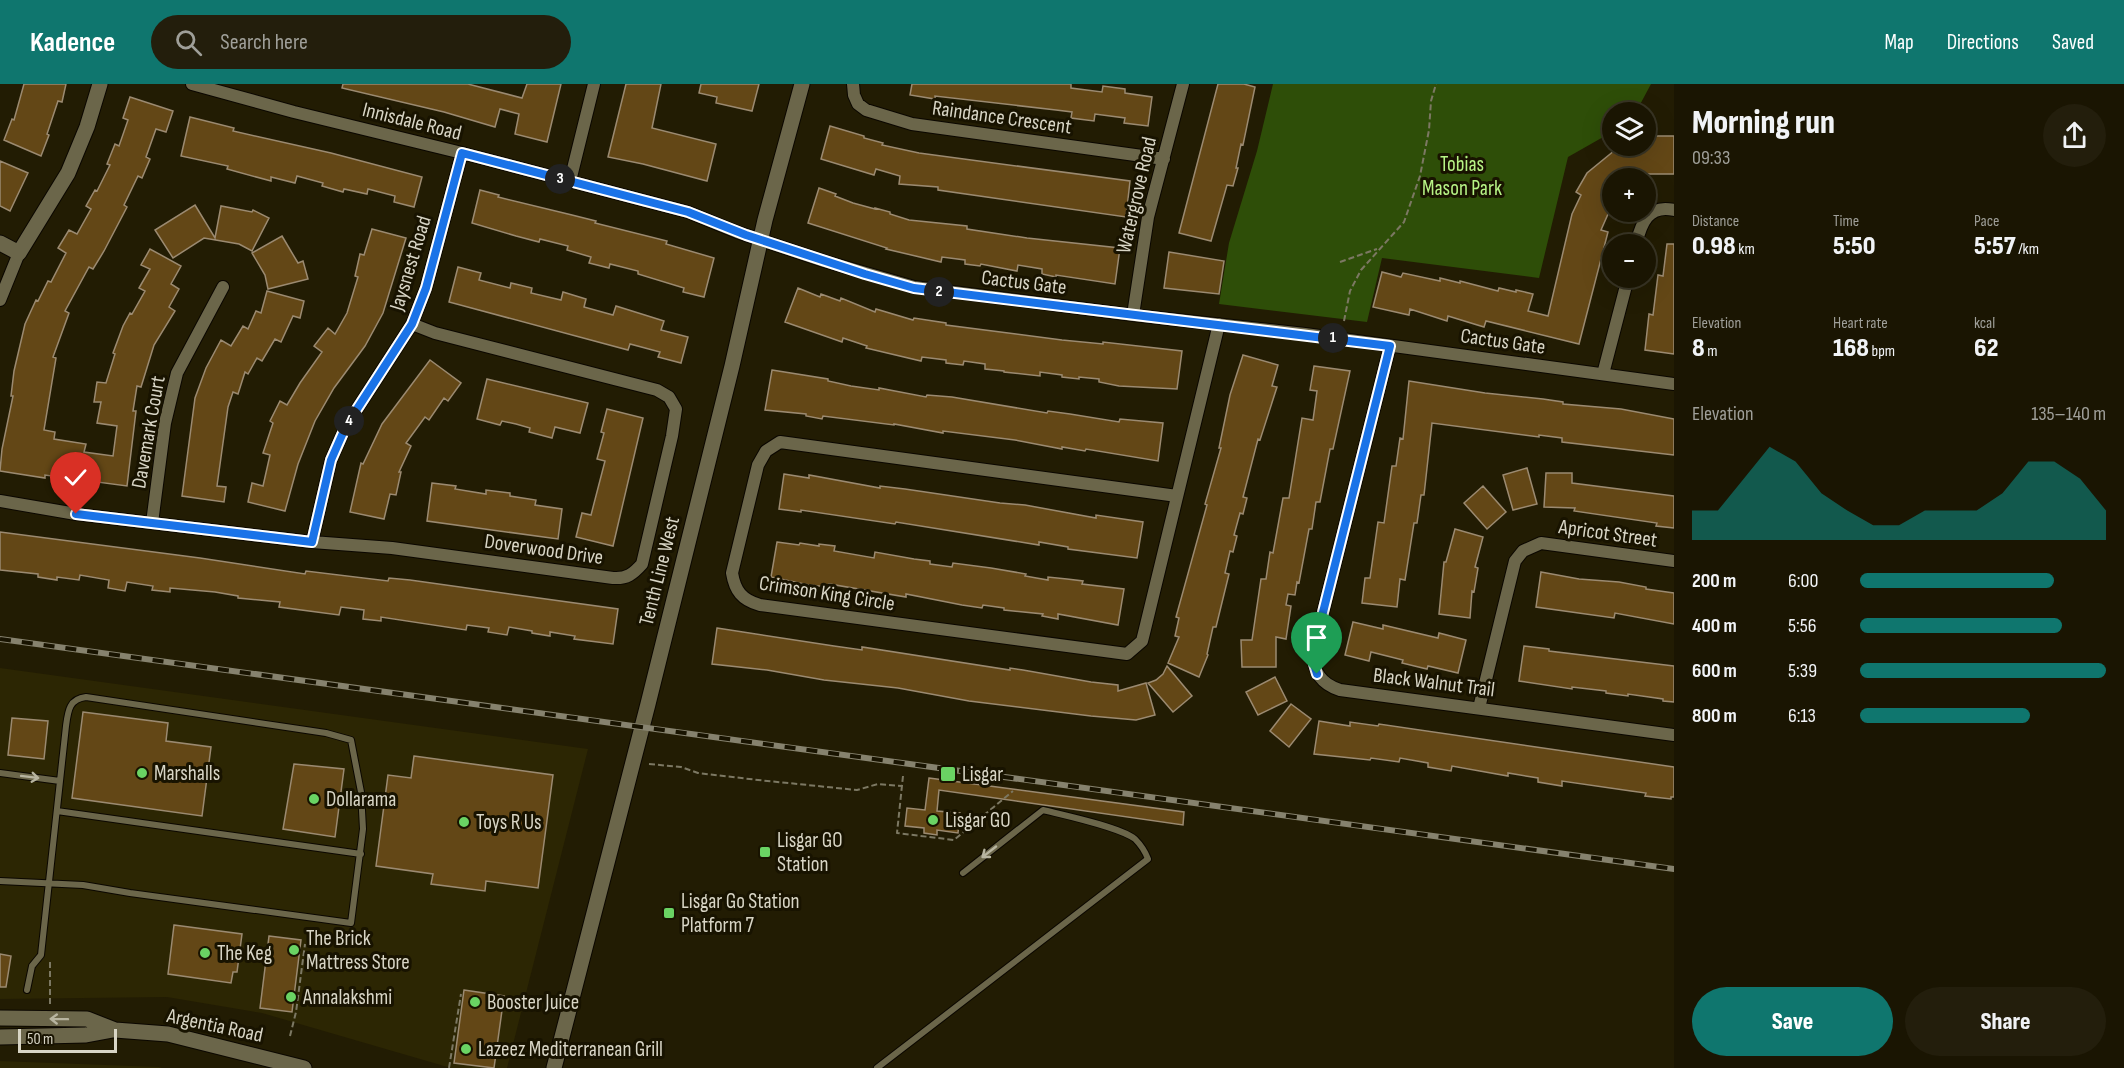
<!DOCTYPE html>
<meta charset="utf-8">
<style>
:root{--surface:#1a1502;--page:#231e0c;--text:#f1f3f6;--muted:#9f9f99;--line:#383424;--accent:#0f766e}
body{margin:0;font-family:"Sofia Sans Condensed",sans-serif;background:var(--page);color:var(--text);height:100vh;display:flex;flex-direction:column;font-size:22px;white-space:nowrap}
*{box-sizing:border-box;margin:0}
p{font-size:20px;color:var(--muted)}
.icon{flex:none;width:33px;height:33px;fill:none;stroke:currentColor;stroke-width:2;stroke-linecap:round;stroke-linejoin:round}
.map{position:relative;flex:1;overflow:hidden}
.sheet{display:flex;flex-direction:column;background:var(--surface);width:450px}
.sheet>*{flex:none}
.tools{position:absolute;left:1602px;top:18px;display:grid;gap:12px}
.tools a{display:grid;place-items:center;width:54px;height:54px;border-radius:50%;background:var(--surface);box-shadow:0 6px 24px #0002,0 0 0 2px var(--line);font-size:30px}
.scale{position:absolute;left:18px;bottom:15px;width:99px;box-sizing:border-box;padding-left:6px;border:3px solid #d8d5c5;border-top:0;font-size:16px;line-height:21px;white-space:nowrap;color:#d8d5c5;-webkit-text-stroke:4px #181300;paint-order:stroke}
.pin{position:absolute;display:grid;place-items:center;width:51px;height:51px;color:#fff;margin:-62px -26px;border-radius:50% 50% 50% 0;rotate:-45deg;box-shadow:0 0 6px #0007}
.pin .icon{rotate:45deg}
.km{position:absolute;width:30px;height:30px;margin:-15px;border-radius:50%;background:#222;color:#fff;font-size:16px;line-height:30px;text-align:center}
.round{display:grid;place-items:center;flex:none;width:63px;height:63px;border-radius:32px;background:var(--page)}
.overview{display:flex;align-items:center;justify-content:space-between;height:102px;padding:0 18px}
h1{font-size:33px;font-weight:800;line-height:45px}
.stats{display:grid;grid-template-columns:repeat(3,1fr);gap:9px;height:102px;padding:6px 18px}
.stats div{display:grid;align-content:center}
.stats b{font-size:26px;font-weight:800}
.stats small{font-size:16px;font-weight:400}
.stats p{font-size:16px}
.chart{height:168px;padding:12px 18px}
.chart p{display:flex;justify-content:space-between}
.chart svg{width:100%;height:108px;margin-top:6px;fill:var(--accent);opacity:.7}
.action{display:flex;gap:12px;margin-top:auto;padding:12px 18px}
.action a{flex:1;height:69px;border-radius:36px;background:var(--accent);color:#fff;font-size:24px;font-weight:800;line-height:69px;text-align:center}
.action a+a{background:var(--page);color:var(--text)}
ul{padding:0 18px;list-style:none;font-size:20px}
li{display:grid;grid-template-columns:96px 72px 1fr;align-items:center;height:45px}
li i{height:15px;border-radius:8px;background:var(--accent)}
header{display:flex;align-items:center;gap:36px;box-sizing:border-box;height:84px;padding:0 30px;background:var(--accent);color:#fff}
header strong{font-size:28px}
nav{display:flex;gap:33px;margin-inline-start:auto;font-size:21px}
.search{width:420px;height:54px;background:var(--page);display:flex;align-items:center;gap:15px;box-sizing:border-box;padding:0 21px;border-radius:33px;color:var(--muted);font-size:22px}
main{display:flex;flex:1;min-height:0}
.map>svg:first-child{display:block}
</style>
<header>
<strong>Kadence</strong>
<div class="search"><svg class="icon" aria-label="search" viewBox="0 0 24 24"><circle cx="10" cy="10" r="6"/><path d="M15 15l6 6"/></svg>Search here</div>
<nav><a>Map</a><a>Directions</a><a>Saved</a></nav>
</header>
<main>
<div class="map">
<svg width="1674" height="984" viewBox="0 0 1674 984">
<rect width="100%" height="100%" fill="#221c03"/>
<path fill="#2c2603" d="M0,584L588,665L507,984H451L262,929L167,913L0,915Z
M0,977L159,983L162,984H0Z"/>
<path fill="#2e4e08" d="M1273,0H1651L1636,28H1612V48L1568,73L1539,194L1382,174L1367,238L1219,220L1229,159L1257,67Z"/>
<path fill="#634716" stroke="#9b8a71" stroke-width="1.5" d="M24,0H66L62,18L58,17L47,50L49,51L41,72L4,56L12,35L14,36Z
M343,0H468L522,14L527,0H561L547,58L515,50L519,30L500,25L495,43L444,28L342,4Z
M626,0H661L652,44L716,60L707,97L643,80L608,73Z
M701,0H759L752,27L716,19L717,13L699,9Z
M912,0H1071V4L1102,8L1103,2L1125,5V9L1152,13L1148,42L1124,39L1125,34L1095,30L1094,37L1071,34L1072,28L1056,26L935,12V15L910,11Z
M1218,0H1244L1255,3L1243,61L1241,60L1236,84H1238L1233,102L1227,101L1211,157L1179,149Z
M130,13L173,27L166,48L156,45L146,73L150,75L142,94L138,92L124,121L127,123L104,167L93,185L89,183L65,227L69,229L53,273L56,274L44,346L55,348L54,355L86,360L84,368L113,372L117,342L97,339L101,318H94L97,298L106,299L115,270L113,269L123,242L130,229L132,230L145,207L139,204L150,185L141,181L150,165L181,182L171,200L179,205L169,223L175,227L154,261L141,303L137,302L133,327H136L127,402L45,391V394L0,387L2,365L13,312H11L14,287L25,240L36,216L38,217L48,197L51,198L66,169L58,164L69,146L77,150L91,125L86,122L95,106L97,107L110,81L107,80L115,60L119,62L128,36L123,34Z
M190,33L234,44L233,47L331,69L422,93L414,123L394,118L395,112L368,105L367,110L344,105L343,108L322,102L323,99L297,92L295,99L271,93V97L227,85L228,82L181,72Z
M830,42L864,52V54L883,59L882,61L919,69L1130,97L1126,133L938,106V103L899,100L900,92L876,85L874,91L821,75Z
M1648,52H1674V90H1644L1635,94H1612V121L1601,146L1608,148L1579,260L1486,237L1484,243L1448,232L1447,237L1410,225L1409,231L1373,223L1382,188L1401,193L1403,189L1440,197V194L1460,199V197L1498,207L1499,204L1516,208V206L1533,210L1528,227L1548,232L1572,130L1581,111L1576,108L1587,89L1620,62H1648Z
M0,77L28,89L10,127L0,122Z
M819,104L836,110L835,112L853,119L875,125V124L890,128V130L909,136L967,142V145L1027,154L1120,164L1115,200L1056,191V193L1042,190V185L1018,181L1017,187L981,180L980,182L965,180V176L942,173L941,178L886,165L887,164L808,139Z
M480,106L499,111L498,113L572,131L596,137L595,139L667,157L666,160L714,174L704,213L683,208L684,204L638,190V187L610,180L609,184L589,179L591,173L567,166L568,162L540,155L539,158L516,152L472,139Z
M195,121L215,154L221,122L252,128L253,126L269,134L252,167L239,160L204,154L173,174L155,146Z
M372,145L406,154L383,229L365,262L334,304L315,337L298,380L285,427L248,418L252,399L263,402L270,371L263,369L273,339L270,337L280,317L287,321L300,299L322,268L314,262L328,244L335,250L347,229L358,193L355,192L360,170L364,171Z
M282,152L298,179L303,177L308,195L268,205L265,191L252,169Z
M1667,160H1674V270L1645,266L1649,230L1653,231L1658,191L1663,192Z
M1169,168L1224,177L1219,210L1164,204Z
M458,183L481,189L479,196L510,204L511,199L532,204L531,209L561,216L563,208L586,215L584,223L613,231L616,222L664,237L661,246L688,253L681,279L658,273L660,268L630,260L628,266L449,218Z
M798,204L820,213L821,210L840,217L841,214L875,228L876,225L913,236L914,234L946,239V241L1062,256L1103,260V258L1182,267L1177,305L1119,302L1099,298V295L1079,293V295L1062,293V291L1040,288V292L1004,288V287L985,285V280L964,277L963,281L946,279V276L922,273L921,277L866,264L867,262L843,254L842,258L785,238Z
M267,207L304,217L300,234L293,232L281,258L275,255L262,277L257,274L248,290L245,288L238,310L233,308L228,323L217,402L226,403L224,418L182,412L195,314L206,284L221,256L231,262L243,242L248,245L256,227L261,229Z
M1243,271L1278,281L1272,302L1277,303L1260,356L1258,355L1243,413L1247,414L1243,430L1240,429L1234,451L1237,452L1233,468L1230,467L1225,489L1229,490L1216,543H1213L1207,570L1208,571L1199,593L1168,579L1179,553L1175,552L1179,534L1176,533L1207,421L1205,420L1221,364H1219L1230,311Z
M430,276L461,299L448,317L444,314L429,336L425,333L406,359L411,362L399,388H401L396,411L390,410L384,435L350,428L361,379L363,380L382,340Z
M1314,282L1350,287L1333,365H1330L1320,418H1316L1312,445H1309L1299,499L1297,498L1295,511L1288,510L1286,521L1291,522L1286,555L1276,553V583H1242L1241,556H1252L1261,495H1266L1270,468L1273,469L1283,414H1289L1302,334L1313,336L1317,307L1310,306Z
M772,286L828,295V297L851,302L879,306V304L926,313L927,311L952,313L1047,329L1048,327L1070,330L1119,338L1120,335L1163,339L1158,377L1086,365L1085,367L1062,363V365L1015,356L943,347V349L894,340V341L823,332L822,335L806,332V330L765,326Z
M487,295L588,319L580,349L555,343L552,354L529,348L530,344L516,340L502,337L500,341L477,335Z
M1409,297L1485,309L1543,315L1563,318V320L1621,325L1674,335V371L1562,358V354L1539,351V353L1432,339L1424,411H1421L1417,439H1414L1405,496L1400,495L1397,523L1362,519L1365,494H1370L1378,438L1384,439L1392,382H1396L1400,354L1403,355Z
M607,325L643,334L613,462L576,453L582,429L591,431L605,377L597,375L604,349L601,348Z
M1527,384L1537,420L1513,426L1503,391Z
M1546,389H1572V399L1674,412V444L1656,442L1657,439L1574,427L1575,424L1544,423Z
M784,390L809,394V391L880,404V402L905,405L1000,419L1025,421L1096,434V431L1143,438L1137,474L1068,465V463L1039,458V461L896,438L895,440L801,426V428L779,425Z
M432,399L456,402L455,405L486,410V406L510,409V412L536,416L535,421L562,425L558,455L427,437Z
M1483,402L1506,428L1487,445L1464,419Z
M1455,445L1483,453L1475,483L1478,484L1474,508L1472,507L1470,534L1439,530L1444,478H1446Z
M0,448L200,474L305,490L306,487L388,497L389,494L410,496L618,525L613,560L574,555L575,552L550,548V552L532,549V547L509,543L507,551L488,548L489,544L467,541L466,546L381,533V537L363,535L364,526L341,523L339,531L279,523L280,518L238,514V512L215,508L170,504V508L152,506L153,502L127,498L125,507L108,504L109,496L80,491L79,496L57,493V496L38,493V490L0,486Z
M777,458L799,461L800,459L819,462V460L835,462L834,467L874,474L875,468L914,475L930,477V480L952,483L953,479L991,484L1026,490L1025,492L1048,496V493L1067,495L1083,497L1082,500L1124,505L1118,541L1058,530V535L1042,532L1043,530L1004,526V524L983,521L982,524L962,521L906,510V513L829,500V503L809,501L771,493Z
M1541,488L1579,495L1619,498L1646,503V505L1674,509V540L1615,529L1614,534L1536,523Z
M1353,538L1383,545V541L1438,554L1439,549L1466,556L1458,589L1428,582L1427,585L1402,579L1403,576L1371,568L1369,577L1345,571Z
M717,544L834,562L862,566V563L1010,586V584L1023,586L1091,598L1118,601V607L1146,599L1155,631L1136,636L1091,632L969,617L898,604L824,596L767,586L712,580Z
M1524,562L1549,565V567L1674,582V618L1663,617V615L1628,610V612L1606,609V607L1572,603V605L1519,597Z
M1167,582L1192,612L1173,628L1148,599L1156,596L1163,590Z
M1275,593L1287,617L1258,631L1246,608Z
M1291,620L1311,635L1289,663L1270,647Z
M83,628L168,639L166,657L211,663L202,732L72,714Z
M12,634L48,637L44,675L8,671Z
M1319,637L1350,642V638L1378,642L1379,640L1674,683V713H1671V715L1645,712L1646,709L1631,707L1562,697V702L1538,698V694L1508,689V692L1452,682L1451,687L1428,683V679L1400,674L1399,678L1371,674L1370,676L1314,670Z
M414,672L553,691L538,804L486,797L485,807L431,800L433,790L376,782L388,691L411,694Z
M294,680L344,685L335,753L283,745Z
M929,694L1184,728L1183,741L939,706L937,727L960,729L958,749L937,746V751L924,749V744L905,742L907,724L925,726Z
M174,841L242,850L237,888H233L231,899L168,890Z
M269,852L301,856L292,928L260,924Z
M0,870L11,872L6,903H0Z
M464,906L504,912L494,984L454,979Z"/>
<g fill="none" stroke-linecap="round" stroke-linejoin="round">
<g stroke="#0b0700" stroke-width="8">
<path id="service" d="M0,689L60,697
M57,727L361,770
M0,797L83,801L130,809L351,839L363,745L361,708L351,656L326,649L86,613C69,615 68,627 66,642L41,871L32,882L27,906
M877,984L1148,775C1145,767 1141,761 1135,755C1120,743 1063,731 1043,726L963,789"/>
</g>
<g stroke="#0b0700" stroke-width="14">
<path id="minor" d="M192,0L294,28L462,69L688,128L737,148L824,177L914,203L1133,231L1305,250L1674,300
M853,0L854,11L858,20L866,26L912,40L1164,75
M570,97L594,0
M1636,160C1641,140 1648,120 1674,126
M0,216L19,169
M1133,231L1148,133L1183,0
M1390,262L1313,568C1313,588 1321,600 1340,606L1674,651
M1603,290L1628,194
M1177,412L780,358L766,367L758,381L732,489C735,507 742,516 760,521L1127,570L1142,557L1145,545L1219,240
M0,417L76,430L312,458L392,464L613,494C627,495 633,490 642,480L672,352L676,325L669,313L657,306L435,249L412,240
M152,439L165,339L177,289L223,203
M312,458L331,376L346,342L412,240L426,204L462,69
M1479,624L1515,477L1523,467L1541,459L1674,477"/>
</g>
<g stroke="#0b0700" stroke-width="17">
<path id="tertiary" d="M0,159L19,169L68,89L87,43L100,0
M0,934L87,935L115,946L168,950L304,984
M0,953L86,951L113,946
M554,984L648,620L732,282L765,136L802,0"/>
</g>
<path stroke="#7c7863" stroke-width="2" stroke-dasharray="6 3" stroke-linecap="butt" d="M1340,178L1377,165
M1344,237L1350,207L1361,186L1404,138L1420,92L1429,46L1431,17L1436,0
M649,680L681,683L698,689L758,696L857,706L878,700L902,702
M903,692L897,749L954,756L1013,707
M50,920V875
M290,952L296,928L305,860
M449,984L461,910"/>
<use href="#service" stroke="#6b664a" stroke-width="6"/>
<use href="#minor" stroke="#6b664a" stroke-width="12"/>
<use href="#tertiary" stroke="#6b664a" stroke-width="15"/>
<g stroke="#86826e" stroke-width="6">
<path id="rail" d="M0,555L1674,785"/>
</g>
<use href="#rail" stroke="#181300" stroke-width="4" stroke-dasharray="11" stroke-linecap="butt"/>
</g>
<defs><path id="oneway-shaft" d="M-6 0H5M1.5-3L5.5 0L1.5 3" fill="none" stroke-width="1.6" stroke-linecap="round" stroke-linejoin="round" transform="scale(1.5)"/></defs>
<g stroke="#b7b4a0">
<use href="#oneway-shaft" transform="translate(30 693) rotate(7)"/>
<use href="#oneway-shaft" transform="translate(989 768) rotate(142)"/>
<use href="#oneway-shaft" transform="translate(59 935) rotate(-179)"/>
</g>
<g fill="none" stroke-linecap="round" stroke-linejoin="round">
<g stroke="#fff" stroke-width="12">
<path id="route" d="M76,430L312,458L331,376L346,342L412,240L426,204L462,69L688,128L746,151L865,190L914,204L1390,262L1313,568L1314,580L1317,590"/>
</g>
<use href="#route" stroke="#1a73e8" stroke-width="8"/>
</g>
<g fill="#6ad363" stroke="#181300" stroke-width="2">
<circle cx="142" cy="689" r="6"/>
<rect x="940" y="682" width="16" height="16" rx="3"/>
<circle cx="314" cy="715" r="6"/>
<circle cx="933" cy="736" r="6"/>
<circle cx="464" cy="738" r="6"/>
<rect x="759" y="762" width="12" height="12" rx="3"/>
<rect x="663" y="823" width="12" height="12" rx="3"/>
<circle cx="294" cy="866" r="6"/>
<circle cx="205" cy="869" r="6"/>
<circle cx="291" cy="913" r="6"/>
<circle cx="475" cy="918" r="6"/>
<circle cx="466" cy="965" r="6"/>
</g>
<g text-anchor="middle" stroke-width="6" stroke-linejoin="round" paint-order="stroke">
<g font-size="21" fill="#d8d5c5" stroke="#181300">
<text transform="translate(1002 33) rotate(8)" y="7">Raindance Crescent</text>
<text transform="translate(412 37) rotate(14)" y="7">Innisdale Road</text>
<text transform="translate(1136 111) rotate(-77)" y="7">Watergrove Road</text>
<text transform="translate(410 179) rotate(-73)" y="7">Jaysnest Road</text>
<text transform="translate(1024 198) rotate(7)" y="7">Cactus Gate</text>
<text transform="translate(1503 257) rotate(8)" y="7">Cactus Gate</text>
<text transform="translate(148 348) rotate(-80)" y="7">Davemark Court</text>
<text transform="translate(1608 449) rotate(8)" y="7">Apricot Street</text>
<text transform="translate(544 465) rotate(8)" y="7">Doverwood Drive</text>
<text transform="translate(659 487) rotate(-76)" y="7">Tenth Line West</text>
<text transform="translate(827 509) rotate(9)" y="7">Crimson King Circle</text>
<text transform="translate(1434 598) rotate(7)" y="7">Black Walnut Trail</text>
<text transform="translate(215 941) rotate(12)" y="7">Argentia Road</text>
</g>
<g font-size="21" fill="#b7f485" stroke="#181300">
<text x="1462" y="87">Tobias<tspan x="1462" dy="24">Mason Park</tspan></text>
</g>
<g font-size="21" fill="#d8d5c5" stroke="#181300" text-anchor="start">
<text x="154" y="696">Marshalls</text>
<text x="962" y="697">Lisgar</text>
<text x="326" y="722">Dollarama</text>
<text x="945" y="743">Lisgar GO</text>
<text x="476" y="745">Toys R Us</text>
<text x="777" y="763">Lisgar GO<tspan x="777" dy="24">Station</tspan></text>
<text x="681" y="824">Lisgar Go Station<tspan x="681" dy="24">Platform 7</tspan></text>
<text x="306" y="861">The Brick<tspan x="306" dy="24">Mattress Store</tspan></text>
<text x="217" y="876">The Keg</text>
<text x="303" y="920">Annalakshmi</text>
<text x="487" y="925">Booster Juice</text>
<text x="478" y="972">Lazeez Mediterranean Grill</text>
</g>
</g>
</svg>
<div class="tools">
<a><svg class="icon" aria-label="layers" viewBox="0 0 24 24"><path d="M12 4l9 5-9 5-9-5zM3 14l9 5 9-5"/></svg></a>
<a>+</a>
<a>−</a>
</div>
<div class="scale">50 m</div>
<div class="pin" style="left:1317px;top:590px;background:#1e9e55"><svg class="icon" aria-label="arrive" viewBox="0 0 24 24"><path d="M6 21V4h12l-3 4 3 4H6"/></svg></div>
<div class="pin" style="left:76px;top:430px;background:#d93025"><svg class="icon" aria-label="check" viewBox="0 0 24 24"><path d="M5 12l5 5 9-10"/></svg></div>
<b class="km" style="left:1333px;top:254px">1</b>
<b class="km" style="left:939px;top:208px">2</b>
<b class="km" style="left:560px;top:95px">3</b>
<b class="km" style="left:349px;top:337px">4</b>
</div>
<section class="sheet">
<div class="overview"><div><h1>Morning run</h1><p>09:33</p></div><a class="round"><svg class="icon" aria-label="share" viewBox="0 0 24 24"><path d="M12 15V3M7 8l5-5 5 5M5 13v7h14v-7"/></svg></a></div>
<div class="stats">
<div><p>Distance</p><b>0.98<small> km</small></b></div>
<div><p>Time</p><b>5:50</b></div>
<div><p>Pace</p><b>5:57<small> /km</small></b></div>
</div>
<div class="stats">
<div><p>Elevation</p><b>8<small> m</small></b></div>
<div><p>Heart rate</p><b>168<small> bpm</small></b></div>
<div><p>kcal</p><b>62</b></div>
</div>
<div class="chart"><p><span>Elevation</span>135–140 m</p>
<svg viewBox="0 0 160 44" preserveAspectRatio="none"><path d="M0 44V32L10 32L20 19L30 6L40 12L50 25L60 32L70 38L80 38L90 32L100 32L110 32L120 25L130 12L140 12L150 19L160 32V44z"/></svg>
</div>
<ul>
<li><b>200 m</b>6:00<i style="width:79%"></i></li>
<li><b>400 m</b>5:56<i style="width:82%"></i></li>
<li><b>600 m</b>5:39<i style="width:100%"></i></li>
<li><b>800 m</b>6:13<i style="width:69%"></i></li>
</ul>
<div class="action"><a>Save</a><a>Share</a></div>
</section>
</main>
